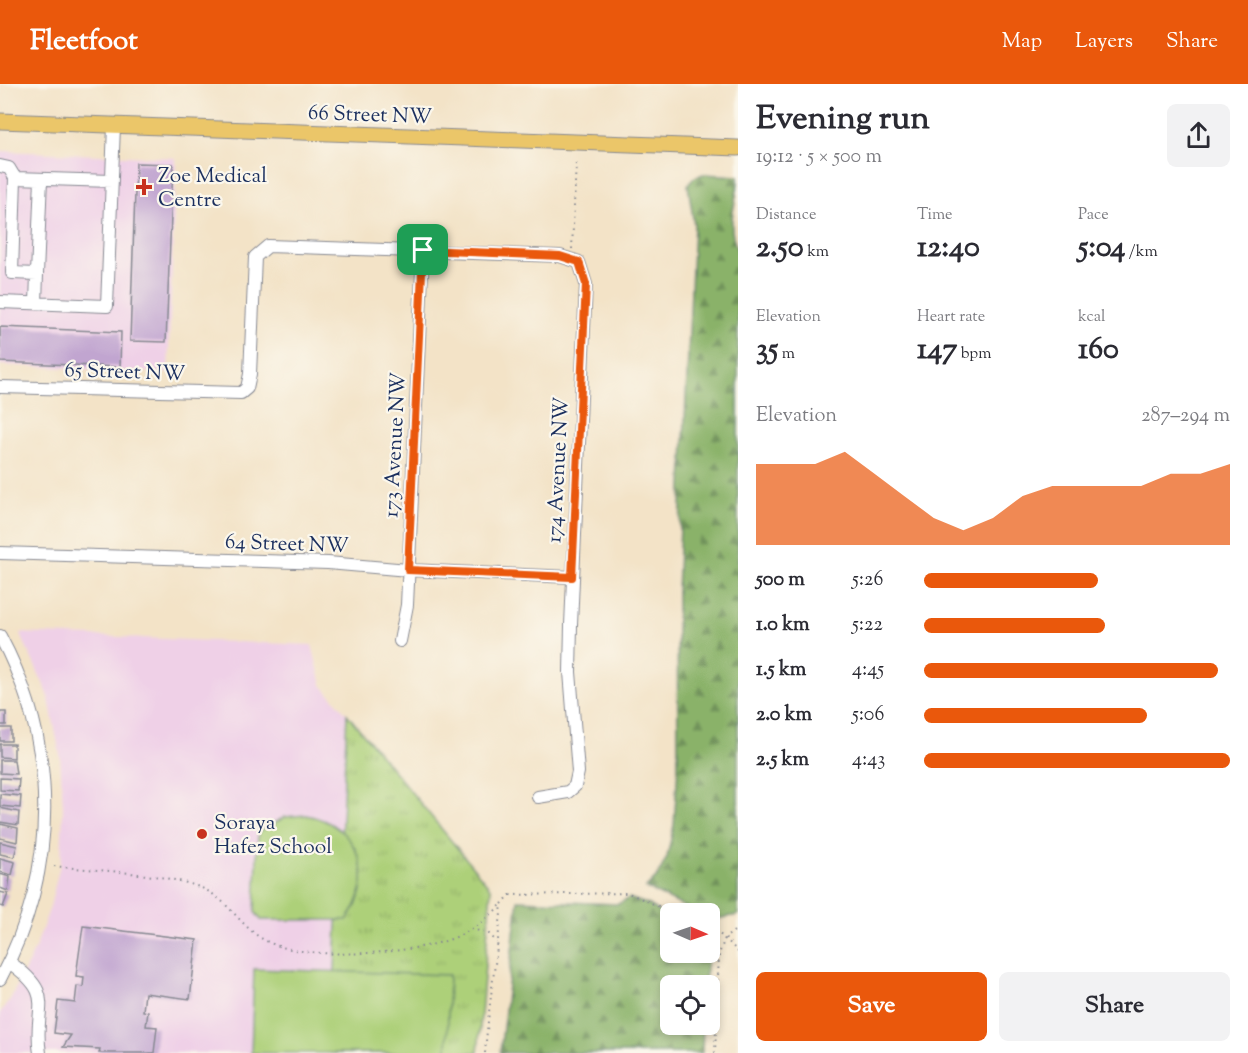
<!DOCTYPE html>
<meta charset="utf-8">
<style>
:root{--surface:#fff;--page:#f2f2f3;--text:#2b2b33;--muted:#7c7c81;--accent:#ea580c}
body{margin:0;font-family:"Sorts Mill Goudy",serif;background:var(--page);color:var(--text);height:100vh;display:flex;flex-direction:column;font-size:22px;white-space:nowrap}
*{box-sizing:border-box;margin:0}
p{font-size:20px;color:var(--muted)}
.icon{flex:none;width:33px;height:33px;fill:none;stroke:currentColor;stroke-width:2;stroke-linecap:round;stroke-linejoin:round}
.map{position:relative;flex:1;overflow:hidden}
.drawer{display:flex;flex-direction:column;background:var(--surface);width:510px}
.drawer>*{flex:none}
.needle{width:39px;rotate:92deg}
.tools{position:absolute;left:660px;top:819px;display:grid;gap:12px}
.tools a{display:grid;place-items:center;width:60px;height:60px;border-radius:9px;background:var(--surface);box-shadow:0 3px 9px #0003;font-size:30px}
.pin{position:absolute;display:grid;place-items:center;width:51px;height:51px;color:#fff;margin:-26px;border-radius:12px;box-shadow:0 3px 9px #0006}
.round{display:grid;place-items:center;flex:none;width:63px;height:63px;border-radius:9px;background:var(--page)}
.summary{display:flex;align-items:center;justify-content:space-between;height:102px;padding:0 18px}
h1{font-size:33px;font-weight:800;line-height:45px}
.metrics{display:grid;grid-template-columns:repeat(3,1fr);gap:9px;height:102px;padding:6px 18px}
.metrics div{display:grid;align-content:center}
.metrics b{font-size:30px;font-weight:800}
.metrics small{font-size:16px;font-weight:400}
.metrics p{font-size:16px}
.chart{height:168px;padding:12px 18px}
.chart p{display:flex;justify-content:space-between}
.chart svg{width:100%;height:108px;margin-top:6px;fill:var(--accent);opacity:.7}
.primary-button{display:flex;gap:12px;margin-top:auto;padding:12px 18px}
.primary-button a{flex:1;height:69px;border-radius:9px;background:var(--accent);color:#fff;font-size:24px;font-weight:800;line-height:69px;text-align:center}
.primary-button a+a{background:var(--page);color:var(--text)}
ul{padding:0 18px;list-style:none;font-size:20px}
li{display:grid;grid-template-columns:96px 72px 1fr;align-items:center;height:45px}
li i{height:15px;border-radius:8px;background:var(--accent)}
header{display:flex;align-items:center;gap:36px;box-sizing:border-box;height:84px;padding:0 30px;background:var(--accent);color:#fff}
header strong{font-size:28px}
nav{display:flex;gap:33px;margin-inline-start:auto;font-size:21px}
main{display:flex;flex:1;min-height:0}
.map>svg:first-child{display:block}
</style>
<header>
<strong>Fleetfoot</strong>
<nav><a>Map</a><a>Layers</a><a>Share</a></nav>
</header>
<main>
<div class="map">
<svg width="738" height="969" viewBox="0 0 738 969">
<defs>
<pattern id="forest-firs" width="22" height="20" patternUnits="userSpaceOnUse" patternTransform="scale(1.5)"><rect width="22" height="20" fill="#8ab269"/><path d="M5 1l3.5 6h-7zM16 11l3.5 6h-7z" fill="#70915a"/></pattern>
<pattern id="park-tufts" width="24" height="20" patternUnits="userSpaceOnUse" patternTransform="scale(1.5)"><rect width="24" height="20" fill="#add079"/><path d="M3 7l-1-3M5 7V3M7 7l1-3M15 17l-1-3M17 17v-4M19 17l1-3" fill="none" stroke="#94b36b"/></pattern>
</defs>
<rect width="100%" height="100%" fill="#fbf7ec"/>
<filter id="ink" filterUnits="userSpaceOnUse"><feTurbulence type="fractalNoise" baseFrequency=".0167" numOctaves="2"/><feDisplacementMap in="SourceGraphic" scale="12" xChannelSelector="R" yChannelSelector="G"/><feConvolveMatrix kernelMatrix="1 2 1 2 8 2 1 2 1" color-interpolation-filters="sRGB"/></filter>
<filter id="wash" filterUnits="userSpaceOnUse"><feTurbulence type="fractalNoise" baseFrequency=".008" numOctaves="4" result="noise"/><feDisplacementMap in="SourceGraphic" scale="24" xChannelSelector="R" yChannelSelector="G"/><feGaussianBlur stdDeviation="1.35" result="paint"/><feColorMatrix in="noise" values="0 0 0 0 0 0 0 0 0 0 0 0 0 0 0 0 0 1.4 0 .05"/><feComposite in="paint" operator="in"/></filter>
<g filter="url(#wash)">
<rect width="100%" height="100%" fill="#f3e3c7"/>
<path fill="#efd0e7" d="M0,67L176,74L168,289L0,281Z
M20,549L312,561L322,601L347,630L331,969H0V929L11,914L35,865L50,823L61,776L63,724L60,671L48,610Z"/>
<path fill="url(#forest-firs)" stroke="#527064" stroke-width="1.5" d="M703,90L738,92C738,122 724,135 738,168V831L710,836V830L697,829L646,804L657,793L667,773L674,741L678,682L677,508L694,141L688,101L693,94Z
M629,814L647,820L670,834V868H710V855L714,856L706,883L705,901L670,902V940L703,941L702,969H500L518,816L618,820Z"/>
<path fill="url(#park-tufts)" stroke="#64806c" stroke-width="1.5" d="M347,630L491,805L478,969H331Z"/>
<path fill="#add079" stroke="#64806c" stroke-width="1.5" d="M306,731C358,740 379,795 347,836H261L255,828L258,748L285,733Z
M254,885L449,891L447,969H251Z"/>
<g id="blocks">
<path fill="#c1a5d0" d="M136,79L173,80L166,258L130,257Z
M0,243L121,248L120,283L0,278Z
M0,628H6V641H0Z
M0,644H11V657H0Z
M0,660H14V674L0,673Z
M0,676H14L16,690L0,689Z
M0,694L19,695L18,707L0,706Z
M0,710L21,712L20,724L0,722Z
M0,724L19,728L18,741L0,738Z
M0,740L18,744L17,758L0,754Z
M0,758L17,762L14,773L0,770Z
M0,774L15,778L12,791L0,788Z
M0,790L10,793L8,807L0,804Z
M0,808L8,810L3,823L0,822Z
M83,842L197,856L190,915L145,909L143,927L148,928L146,942L157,943L154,969H99L100,965L63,963L71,951L54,949L58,917L75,919L77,902L83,903L84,893L76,892Z"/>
</g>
</g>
<g filter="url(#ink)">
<use href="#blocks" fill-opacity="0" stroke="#878992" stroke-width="1.5"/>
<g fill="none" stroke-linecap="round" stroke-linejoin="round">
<g stroke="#878992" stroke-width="14">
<path id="minor" d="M0,82L9,84L15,94
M37,190L41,95
M0,218L107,222L114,42
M36,219L37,190L12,189L15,94L112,97
M0,303L241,309L247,304L250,290L255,173L268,162L560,172L579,178L586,200L571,541L570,588L578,688L575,702L568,708L538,713
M0,469L328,479L408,486L572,493
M0,552C59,662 59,785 0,895
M400,557L407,521L423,167
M9,878C59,913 32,922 40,969"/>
</g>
<g stroke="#878992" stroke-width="17">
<path id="major" d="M0,37L738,64"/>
</g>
<path stroke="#878992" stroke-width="2" stroke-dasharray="1.5 4.5" stroke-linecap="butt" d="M572,165L576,77
M54,782C97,787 159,788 199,803C231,815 241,848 273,860C312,876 406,870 445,857C468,850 486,836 502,820
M710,844L725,854L738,868
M471,845L488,849L497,858
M485,969C489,919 497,870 502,820L510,811L628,809L677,830
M715,969L719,870L725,854L738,844"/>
<use href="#minor" stroke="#fff" stroke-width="12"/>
<use href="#major" stroke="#ebc669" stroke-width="15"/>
</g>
</g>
<g fill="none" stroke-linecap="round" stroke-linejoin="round" filter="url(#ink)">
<g stroke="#fff" stroke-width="12">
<path id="route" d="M423,166L560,172L579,178L586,200L572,493L408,486Z"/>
</g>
<use href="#route" stroke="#ea580c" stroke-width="8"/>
</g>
<g fill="#c8321e" stroke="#fbf7ec" stroke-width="2">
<path d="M141 94h6v6h6v6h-6v6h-6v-6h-6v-6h6z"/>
<circle cx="202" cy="750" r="6"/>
</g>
<g text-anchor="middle" stroke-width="4.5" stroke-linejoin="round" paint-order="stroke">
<g font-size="21" fill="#1b2f5e" stroke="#fbf7ec">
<text transform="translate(370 30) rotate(2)" y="7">66 Street NW</text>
<text transform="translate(125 287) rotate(2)" y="7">65 Street NW</text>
<text transform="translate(394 361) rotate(-87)" y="7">173 Avenue NW</text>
<text transform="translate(557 386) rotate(-87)" y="7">174 Avenue NW</text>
<text transform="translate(287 459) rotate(2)" y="7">64 Street NW</text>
</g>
<g font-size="21" fill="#1b2f5e" stroke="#fbf7ec" text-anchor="start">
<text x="158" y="98">Zoe Medical<tspan x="158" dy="24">Centre</tspan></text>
<text x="214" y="745">Soraya<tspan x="214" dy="24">Hafez School</tspan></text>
</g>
</g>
</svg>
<div class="tools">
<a><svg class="needle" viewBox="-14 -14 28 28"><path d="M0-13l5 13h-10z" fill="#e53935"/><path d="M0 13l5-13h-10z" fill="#7c7c81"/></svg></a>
<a><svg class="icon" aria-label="locate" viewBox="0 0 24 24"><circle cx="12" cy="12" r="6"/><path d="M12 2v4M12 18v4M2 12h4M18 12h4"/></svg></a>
</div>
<div class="pin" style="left:423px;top:166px;background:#1e9e55"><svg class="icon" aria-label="arrive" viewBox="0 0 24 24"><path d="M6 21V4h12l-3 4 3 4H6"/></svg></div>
</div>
<section class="drawer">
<div class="summary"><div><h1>Evening run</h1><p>19:12 · 5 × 500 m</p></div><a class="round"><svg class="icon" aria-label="share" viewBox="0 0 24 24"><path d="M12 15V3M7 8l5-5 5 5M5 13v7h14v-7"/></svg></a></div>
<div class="metrics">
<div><p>Distance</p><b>2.50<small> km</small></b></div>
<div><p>Time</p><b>12:40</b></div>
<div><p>Pace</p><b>5:04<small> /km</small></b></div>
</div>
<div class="metrics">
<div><p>Elevation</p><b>35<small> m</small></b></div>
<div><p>Heart rate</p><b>147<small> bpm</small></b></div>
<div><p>kcal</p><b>160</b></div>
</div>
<div class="chart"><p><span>Elevation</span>287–294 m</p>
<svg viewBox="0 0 160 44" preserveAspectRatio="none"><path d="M0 44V11L10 11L20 11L30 6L40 15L50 24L60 33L70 38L80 33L90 24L100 20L110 20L120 20L130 20L140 15L150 15L160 11V44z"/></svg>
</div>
<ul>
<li><b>500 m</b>5:26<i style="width:57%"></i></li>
<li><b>1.0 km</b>5:22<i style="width:59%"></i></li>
<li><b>1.5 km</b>4:45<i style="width:96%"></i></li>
<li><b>2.0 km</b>5:06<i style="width:73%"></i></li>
<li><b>2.5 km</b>4:43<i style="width:100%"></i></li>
</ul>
<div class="primary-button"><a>Save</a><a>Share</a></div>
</section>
</main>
